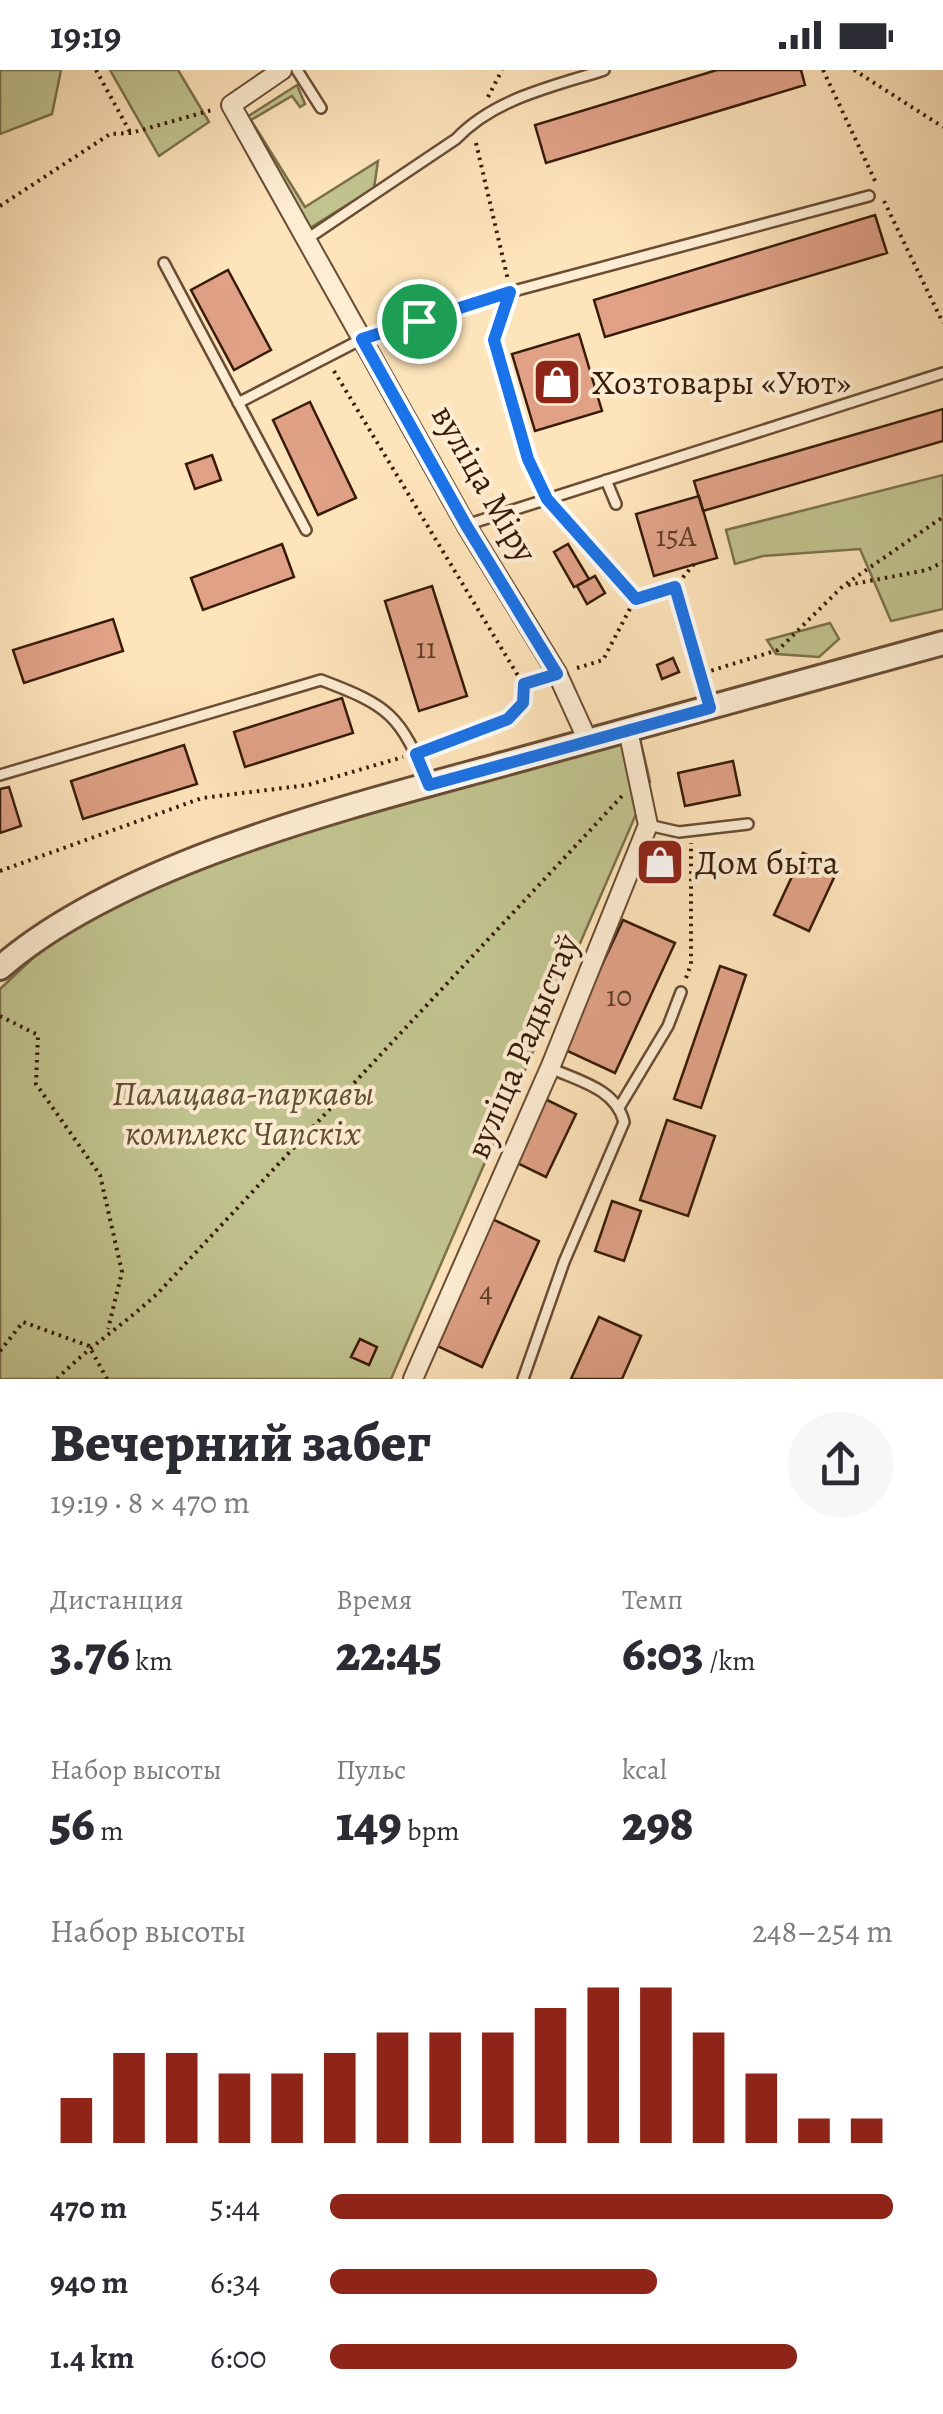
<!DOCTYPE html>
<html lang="ru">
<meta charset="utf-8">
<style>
:root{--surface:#fff;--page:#f7f7f7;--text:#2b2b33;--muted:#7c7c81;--accent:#8f2418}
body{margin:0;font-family:Alegreya,serif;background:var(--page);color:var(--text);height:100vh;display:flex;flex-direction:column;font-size:38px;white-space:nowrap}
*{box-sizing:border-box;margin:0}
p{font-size:32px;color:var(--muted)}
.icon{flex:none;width:55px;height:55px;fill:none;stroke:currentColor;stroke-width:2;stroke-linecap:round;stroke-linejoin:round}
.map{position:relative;height:1309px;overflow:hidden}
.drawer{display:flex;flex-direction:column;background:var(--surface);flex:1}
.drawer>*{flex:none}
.pin{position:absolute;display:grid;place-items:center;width:85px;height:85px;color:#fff;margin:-42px;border:5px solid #fff;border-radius:50%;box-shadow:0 2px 10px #0007}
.round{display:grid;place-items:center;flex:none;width:105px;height:105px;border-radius:52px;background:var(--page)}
.overview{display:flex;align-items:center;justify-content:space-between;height:170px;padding:0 50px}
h1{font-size:55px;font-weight:800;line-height:75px}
.figures{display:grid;grid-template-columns:repeat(3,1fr);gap:15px;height:170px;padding:10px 50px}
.figures div{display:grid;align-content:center}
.figures b{font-size:50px;font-weight:800}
.figures small{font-size:28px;font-weight:400}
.figures p{font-size:28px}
.chart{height:280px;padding:20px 50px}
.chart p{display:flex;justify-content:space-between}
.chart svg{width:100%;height:180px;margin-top:10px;stroke:var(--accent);stroke-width:6}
ul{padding:0 50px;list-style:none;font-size:32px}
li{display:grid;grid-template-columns:160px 120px 1fr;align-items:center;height:75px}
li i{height:25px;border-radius:12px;background:var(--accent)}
.status{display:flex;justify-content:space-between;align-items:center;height:70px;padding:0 50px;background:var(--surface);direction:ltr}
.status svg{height:28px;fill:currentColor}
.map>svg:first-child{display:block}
</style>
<div class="status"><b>19:19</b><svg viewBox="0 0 49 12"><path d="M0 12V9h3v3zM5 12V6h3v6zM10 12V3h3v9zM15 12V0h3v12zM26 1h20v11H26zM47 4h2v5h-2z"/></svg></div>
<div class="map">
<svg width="943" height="1309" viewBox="0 0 943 1309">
<rect width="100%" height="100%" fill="#fee4bb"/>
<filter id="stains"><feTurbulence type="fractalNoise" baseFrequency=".002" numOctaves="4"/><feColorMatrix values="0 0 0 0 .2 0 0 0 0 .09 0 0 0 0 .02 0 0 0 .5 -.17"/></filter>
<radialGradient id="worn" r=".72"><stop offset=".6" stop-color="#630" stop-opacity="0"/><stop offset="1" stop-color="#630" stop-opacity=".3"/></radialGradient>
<path fill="#c1c48f" stroke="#7c704b" stroke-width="2.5" d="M0,0H61L52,44L0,64Z
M110,0H178L209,52L159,86Z
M297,15L305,34L300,37L292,26L251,50L305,137L378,91L374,118L310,158L244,49Z
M943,405V539L891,551L860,479L763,486L735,494L726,460Z
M830,553L839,569L819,587L776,584L767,570Z
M639,664L650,712L391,1309H0V919L51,871L155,813L336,747Z"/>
<path fill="#e0a187" stroke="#371b07" stroke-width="2.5" d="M717,0H801L805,15L546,93L535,55Z
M875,145L887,183L605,267L594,230Z
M228,200L271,280L234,300L191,220Z
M579,264L602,341L535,361L512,284Z
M310,332L356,428L318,445L273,350Z
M943,339V371L703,441L694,411Z
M212,385L221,410L195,419L186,394Z
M699,426L717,488L654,506L636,444Z
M282,474L294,507L203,540L191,508Z
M568,474L589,509L574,517L554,482Z
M595,506L605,523L587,534L577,516Z
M432,516L467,626L419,641L385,531Z
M113,549L123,581L24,613L13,580Z
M673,588L679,602L662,609L657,595Z
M342,628L353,663L245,697L234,662Z
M184,675L197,714L83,749L71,711Z
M733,691L740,725L685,736L678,703Z
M9,717L21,756L0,763V719Z
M655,778L674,787L666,805L646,796Z
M803,783L838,799L809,861L774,845Z
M623,850L675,873L615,1003L563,979Z
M720,896L746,905L701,1038L674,1029Z
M545,1029L576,1044L546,1107L515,1092Z
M667,1050L715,1066L688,1146L640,1130Z
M612,1131L641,1141L624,1191L595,1181Z
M490,1148L539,1171L482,1297L433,1274Z
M599,1247L641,1266L622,1309H571Z
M360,1269L377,1277L369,1295L351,1287Z"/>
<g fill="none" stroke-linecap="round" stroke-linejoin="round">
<g stroke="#694d34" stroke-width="14">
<path id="service" d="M297,0L321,38
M307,169L456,69C495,28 552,17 604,0
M164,193L306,460
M238,333L362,269L510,222L869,126
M606,410L616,434
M466,455L943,303
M0,705L321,610C390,636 400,645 428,713
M648,755L679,762L748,754
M620,1036L668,956L681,922
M523,1309L564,1192L624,1052C616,1019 579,1011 550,998"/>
</g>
<g stroke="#694d34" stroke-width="22">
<path id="minor" d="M282,0L231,35L466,455L557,603L588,671
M413,1309L550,998L648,755L628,660"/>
</g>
<g stroke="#694d34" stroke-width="28">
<path id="tertiary" d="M0,898C123,791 355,735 511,692C655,652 799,612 943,573"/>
</g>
<path stroke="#371b07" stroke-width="4" stroke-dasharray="2.5 5" stroke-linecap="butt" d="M96,0L130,62
M823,0L876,113
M854,0L943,57
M488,27L502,0
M476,73L508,210
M884,131L943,253
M0,136L110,64L131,63L212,40
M505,238L495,270L528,389L540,415
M334,301L523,614
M559,443L635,529
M694,494L675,517L702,619
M848,515L927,500L943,492
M577,598L603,590L635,529L675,517
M697,605L778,580L843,516L943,447
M431,678L508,649L523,633V614L540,609
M0,801L202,728L308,715L403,687
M686,908L691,894V773
M0,946L38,965L36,1014L100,1105L122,1202L108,1259
M0,1281L23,1252L89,1276L107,1309
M57,1309C88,1277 125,1254 158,1223L623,725"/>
<use href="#service" stroke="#feedd3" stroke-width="9"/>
<use href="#minor" stroke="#feedd3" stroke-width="18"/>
<use href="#tertiary" stroke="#feedd3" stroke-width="22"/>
</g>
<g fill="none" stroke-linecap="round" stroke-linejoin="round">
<g stroke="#fff" stroke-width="20">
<path id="route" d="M510,222L494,270L528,389L547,429L636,529L675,517L710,638L429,715L416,684L508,649L523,633L524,614L557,604L466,455L362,269Z"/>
</g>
<use href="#route" stroke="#1a73e8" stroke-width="12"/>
</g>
<defs>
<g id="shop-square" transform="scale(2.5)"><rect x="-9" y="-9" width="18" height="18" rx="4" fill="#8f2418" stroke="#feedd3"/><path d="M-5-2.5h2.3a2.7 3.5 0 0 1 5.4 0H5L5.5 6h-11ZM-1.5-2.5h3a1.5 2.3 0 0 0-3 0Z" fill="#fff"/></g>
</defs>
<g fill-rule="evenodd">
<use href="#shop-square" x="557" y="312"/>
<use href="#shop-square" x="660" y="792"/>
</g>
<g text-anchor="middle" stroke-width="8" stroke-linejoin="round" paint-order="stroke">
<g font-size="30" fill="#613c27">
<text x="676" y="476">15А</text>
<text x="426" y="588">11</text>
<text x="619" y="936">10</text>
<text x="486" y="1232">4</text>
</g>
<g font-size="35" fill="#371b07" stroke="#feedd3" text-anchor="start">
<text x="592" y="324">Хозтовары «Уют»</text>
<text x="695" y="804">Дом быта</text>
</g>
<g font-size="35" fill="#371b07" stroke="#feedd3">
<text transform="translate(485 413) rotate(60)" y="12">вуліца Міру</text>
<text transform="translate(522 976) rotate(-67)" y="12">вуліца Радыстаў</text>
</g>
<g font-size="35" font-style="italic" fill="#604e30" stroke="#feedd3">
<text x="243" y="1035">Палацава-паркавы<tspan x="243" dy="40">комплекс Чапскіх</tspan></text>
</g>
</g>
<rect width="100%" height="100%" filter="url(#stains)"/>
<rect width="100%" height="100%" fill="url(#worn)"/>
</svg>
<div class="pin" style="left:419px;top:251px;background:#1e9e55"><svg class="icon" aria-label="arrive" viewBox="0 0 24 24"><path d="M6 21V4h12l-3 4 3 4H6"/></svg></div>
</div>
<section class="drawer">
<div class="overview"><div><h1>Вечерний забег</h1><p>19:19 · 8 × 470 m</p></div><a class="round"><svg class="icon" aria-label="share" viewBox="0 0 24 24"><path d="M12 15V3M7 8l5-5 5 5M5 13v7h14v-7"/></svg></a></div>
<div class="figures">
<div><p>Дистанция</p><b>3.76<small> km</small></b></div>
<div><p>Время</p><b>22:45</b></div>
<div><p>Темп</p><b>6:03<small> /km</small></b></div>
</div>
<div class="figures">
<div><p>Набор высоты</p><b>56<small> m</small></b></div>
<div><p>Пульс</p><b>149<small> bpm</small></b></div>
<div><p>kcal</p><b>298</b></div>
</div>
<div class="chart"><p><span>Набор высоты</span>248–254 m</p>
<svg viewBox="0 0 160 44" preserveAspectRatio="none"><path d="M5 44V33M15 44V22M25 44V22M35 44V27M45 44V27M55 44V22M65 44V17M75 44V17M85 44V17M95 44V11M105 44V6M115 44V6M125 44V17M135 44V27M145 44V38M155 44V38"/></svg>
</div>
<ul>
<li><b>470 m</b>5:44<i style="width:100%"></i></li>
<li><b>940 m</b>6:34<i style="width:58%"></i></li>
<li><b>1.4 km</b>6:00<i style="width:83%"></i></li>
</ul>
</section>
